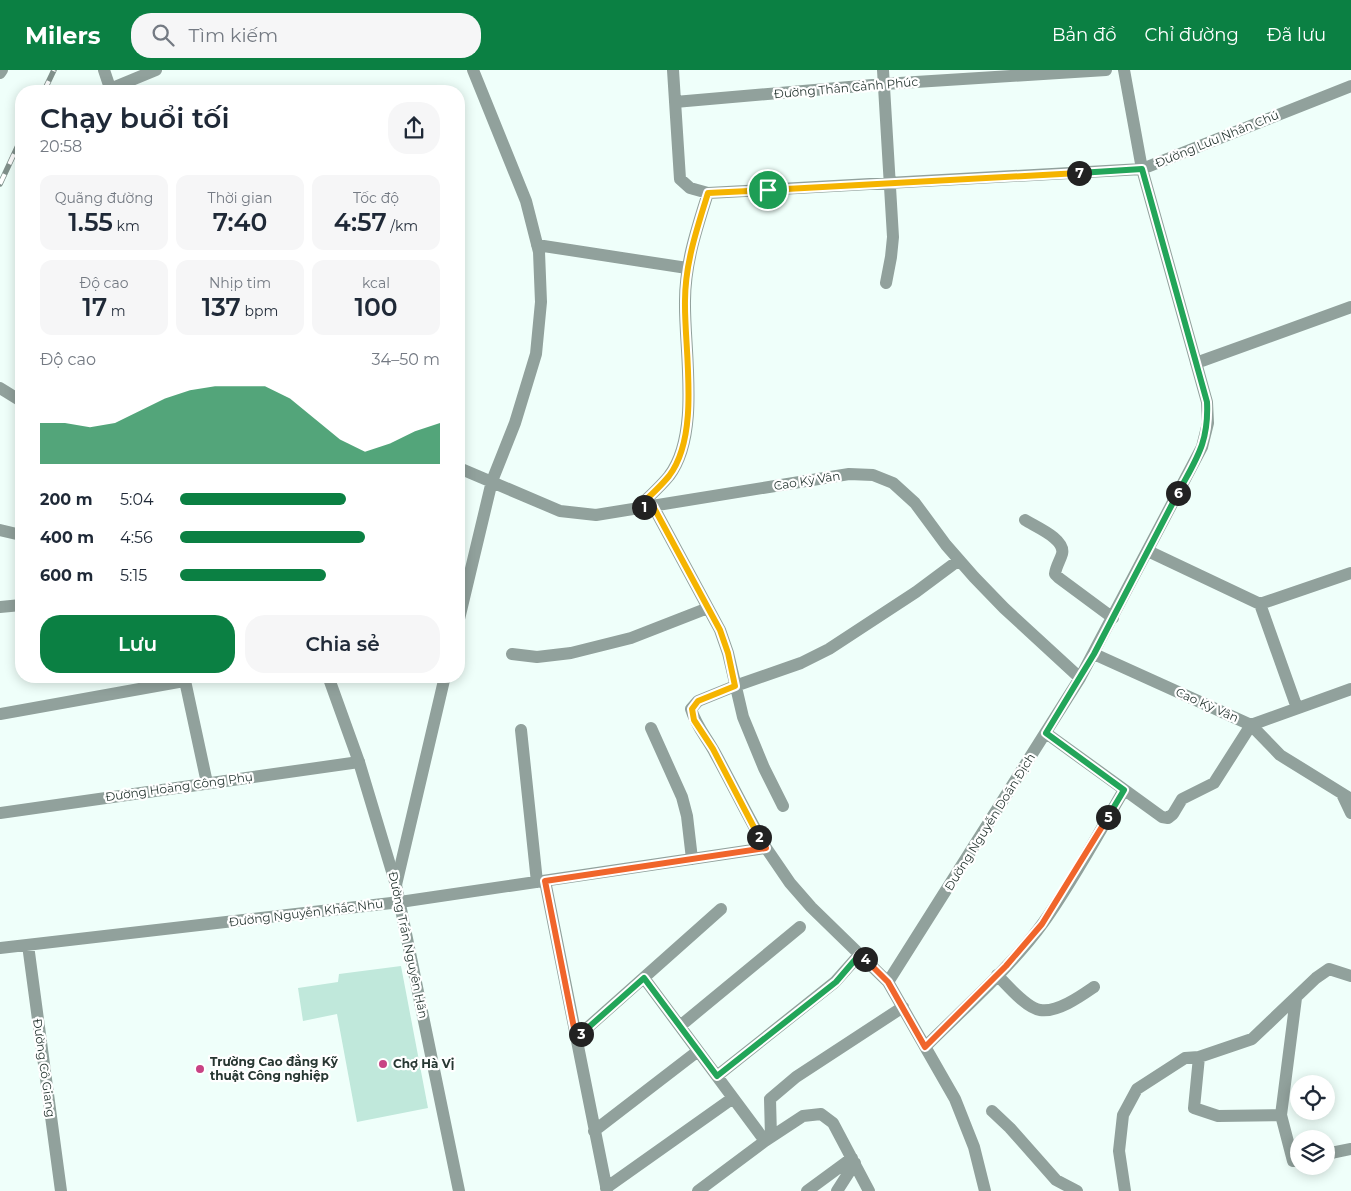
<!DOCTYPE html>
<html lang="vi">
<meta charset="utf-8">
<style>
:root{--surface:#fff;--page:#f6f6f7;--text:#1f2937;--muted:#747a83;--accent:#0b8043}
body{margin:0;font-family:Montserrat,sans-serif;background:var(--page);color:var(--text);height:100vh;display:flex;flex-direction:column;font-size:19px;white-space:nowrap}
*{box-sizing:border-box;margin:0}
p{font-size:16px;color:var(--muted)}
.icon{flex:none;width:28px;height:28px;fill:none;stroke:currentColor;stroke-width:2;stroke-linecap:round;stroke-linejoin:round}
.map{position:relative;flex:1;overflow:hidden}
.drawer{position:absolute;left:15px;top:15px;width:450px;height:598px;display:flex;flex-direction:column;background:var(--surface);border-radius:20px;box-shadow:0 2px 12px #0003}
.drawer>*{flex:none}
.tools{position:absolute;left:1290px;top:1005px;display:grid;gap:10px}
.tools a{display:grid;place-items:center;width:45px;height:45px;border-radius:50%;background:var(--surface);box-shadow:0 2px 12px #0003;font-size:25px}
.pin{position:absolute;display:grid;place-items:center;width:42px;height:42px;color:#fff;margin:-21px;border:2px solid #fff;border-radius:50%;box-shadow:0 1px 5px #0007}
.km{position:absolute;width:25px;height:25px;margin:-12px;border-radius:50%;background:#222;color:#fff;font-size:14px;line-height:25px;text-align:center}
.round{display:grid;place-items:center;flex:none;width:52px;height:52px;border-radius:20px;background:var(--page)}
.summary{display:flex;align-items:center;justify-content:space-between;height:85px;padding:0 25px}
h1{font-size:28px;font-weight:600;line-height:38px}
.stats{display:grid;grid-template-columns:repeat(3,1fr);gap:8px;height:85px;padding:5px 25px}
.stats div{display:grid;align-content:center;border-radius:12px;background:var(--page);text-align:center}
.stats b{font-size:25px;font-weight:600}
.stats small{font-size:14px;font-weight:400}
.stats p{font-size:14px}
.chart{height:140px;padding:10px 25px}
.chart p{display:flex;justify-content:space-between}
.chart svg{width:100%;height:90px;margin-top:5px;fill:var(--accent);opacity:.7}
.button{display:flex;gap:10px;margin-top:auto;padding:10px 25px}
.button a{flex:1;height:58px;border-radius:20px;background:var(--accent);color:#fff;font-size:20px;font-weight:600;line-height:58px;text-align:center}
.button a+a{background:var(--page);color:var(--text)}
ul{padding:0 25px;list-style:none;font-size:16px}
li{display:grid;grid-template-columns:80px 60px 1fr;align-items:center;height:38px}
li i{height:12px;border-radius:6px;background:var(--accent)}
header{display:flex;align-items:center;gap:30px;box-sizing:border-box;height:70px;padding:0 25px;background:var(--accent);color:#fff}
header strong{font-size:24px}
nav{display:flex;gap:28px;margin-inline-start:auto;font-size:18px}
.search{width:350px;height:45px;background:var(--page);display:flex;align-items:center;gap:12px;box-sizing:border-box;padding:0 18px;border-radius:20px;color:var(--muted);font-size:19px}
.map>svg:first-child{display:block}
</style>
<header>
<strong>Milers</strong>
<div class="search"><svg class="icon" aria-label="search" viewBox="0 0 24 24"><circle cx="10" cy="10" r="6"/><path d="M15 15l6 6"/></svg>Tìm kiếm</div>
<nav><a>Bản đồ</a><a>Chỉ đường</a><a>Đã lưu</a></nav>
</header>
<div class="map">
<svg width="1351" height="1121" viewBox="0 0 1351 1121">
<rect width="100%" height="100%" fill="#effffa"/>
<path fill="#c0e8db" d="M401,896L428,1038L357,1052L337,944L303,951L298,918L338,912L339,904Z"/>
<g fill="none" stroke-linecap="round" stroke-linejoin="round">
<path stroke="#91a19c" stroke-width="12" d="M673,0L680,109L690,118L708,123L1142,99L1351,16
M883,0L893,167L891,187L886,213
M0,3L2,0
M110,19L156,0
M675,32L884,14L1106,0
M537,175L687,198
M1196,293L1351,237
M0,318L21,331
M459,398L560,441L596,445L849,404L873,405L893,413L915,433L946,475L974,507L1004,538L1080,608
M653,436L720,560L728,583L743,647L764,698L783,736
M637,438C648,428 660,417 669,406C701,364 684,280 685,231C685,193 697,158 708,123
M1025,450C1036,457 1066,469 1062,484C1060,491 1056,496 1055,504L1059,508L1113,548
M0,460L21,465
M1148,481L1260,534L1351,503
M1260,534L1297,638
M0,537L21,535
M459,549L492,411L515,353L536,284L541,232L539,182L526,131L473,0
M512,584L537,587L571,583L631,568L708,538
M1094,584L1251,655L1351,619
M184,606L207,713
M0,644L184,611
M651,658L682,727L687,746L692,789
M521,660L537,812
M1046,663L1162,747L1168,748L1173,744L1182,729L1214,713L1251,655L1280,685L1351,729
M1342,724L1351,743
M0,743L359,692
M766,778C748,747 732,714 715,683C707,668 696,656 691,639L698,631L735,616L801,593L829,579L916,522L959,490
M545,811L607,1121
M396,815L445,606
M28,875L61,1121
M0,878L400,832L766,778L790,813L811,837L888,912L955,1029L974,1077L985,1121
M997,905C1007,915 1026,938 1040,940C1057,943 1081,926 1094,917
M644,908L765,1071
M888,912L1080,608L1202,377L1208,353L1207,332L1142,99L1124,0
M1296,928L1281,1045L1293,1091L1299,1090
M680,956L800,857
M576,968L721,839
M925,977C963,939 1012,896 1043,853C1073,811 1098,764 1124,720
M717,1006L835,912L860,884
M992,1041L1010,1058L1056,1110L1077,1121
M1281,1045L1218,1046L1194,1038L1199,987L1252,969L1316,908L1329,899L1351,906
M594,1061L698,981
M771,1067L770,1029L796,1007L903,937
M1326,1084L1351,1079
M606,1118L733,1028
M698,1121L765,1071L803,1046L821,1044L833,1053L869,1121
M807,1121L852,1088
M837,1121L855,1093
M1125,1121L1119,1081L1123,1045L1137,1019L1185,988L1199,987"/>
<path stroke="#91a19c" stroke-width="12" d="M104,0L111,21
M328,606L359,692L396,815L459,1121"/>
<g stroke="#80908b" stroke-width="5.5">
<path id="rail" d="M44,21L54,0
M0,114L21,69"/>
</g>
<use href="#rail" stroke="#fff" stroke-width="4" stroke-dasharray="11" stroke-linecap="butt"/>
</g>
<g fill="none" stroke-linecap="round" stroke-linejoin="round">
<g stroke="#fff" stroke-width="10">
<path id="split-1" d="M644,437L637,438C648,428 660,417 669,406C701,364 684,280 685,231C685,194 697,158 708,123L768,120"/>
</g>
<g stroke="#fff" stroke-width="10">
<path id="split-2" d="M644,437L653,436L720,560L728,583L735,616L698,631L692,639L694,650L713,679L759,767"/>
</g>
<g stroke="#fff" stroke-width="10">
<path id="split-3" d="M581,964L576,968L545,811L766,778L759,767"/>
</g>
<g stroke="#fff" stroke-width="10">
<path id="split-4" d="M581,964L644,908L717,1006L836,912L860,884L865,889"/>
</g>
<g stroke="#fff" stroke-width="10">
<path id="split-5" d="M865,889L888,912L925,977L1006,896L1042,854L1108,747"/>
</g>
<g stroke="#fff" stroke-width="10">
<path id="split-6" d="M1108,747L1124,720L1046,663L1094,584L1178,423"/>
</g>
<g stroke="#fff" stroke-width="10">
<path id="split-7" d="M1079,103L1142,99L1207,332C1209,373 1196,389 1178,423"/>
</g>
<g stroke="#fff" stroke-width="10">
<path id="split-8" d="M768,120L1079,103"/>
</g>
<use href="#split-1" stroke="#f5b400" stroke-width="6"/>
<use href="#split-2" stroke="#f5b400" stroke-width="6"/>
<use href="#split-3" stroke="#f0652b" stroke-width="6"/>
<use href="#split-4" stroke="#22a559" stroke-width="6"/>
<use href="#split-5" stroke="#f0652b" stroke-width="6"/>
<use href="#split-6" stroke="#22a559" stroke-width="6"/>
<use href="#split-7" stroke="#22a559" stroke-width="6"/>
<use href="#split-8" stroke="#f5b400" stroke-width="6"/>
</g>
<g fill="#c84384" stroke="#fff" stroke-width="2">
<circle cx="383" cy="994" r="5"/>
<circle cx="200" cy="999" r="5"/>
</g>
<g text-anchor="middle" stroke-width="4.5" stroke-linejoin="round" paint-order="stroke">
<g font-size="12" fill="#273732" stroke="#fff">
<text transform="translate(846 18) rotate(-5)" y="4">Đường Thân Cảnh Phúc</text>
<text transform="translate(1217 69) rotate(-22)" y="4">Đường Lưu Nhân Chú</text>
<text transform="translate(807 411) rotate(-9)" y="4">Cao Kỳ Vân</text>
<text transform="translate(1207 635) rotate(24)" y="4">Cao Kỳ Vân</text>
<text transform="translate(179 717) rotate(-8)" y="4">Đường Hoàng Công Phụ</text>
<text transform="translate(990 752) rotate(-58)" y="4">Đường Nguyễn Doãn Địch</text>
<text transform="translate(306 843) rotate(-7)" y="4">Đường Nguyễn Khắc Nhu</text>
<text transform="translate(408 875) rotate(78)" y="4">Đường Trần Nguyên Hãn</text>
<text transform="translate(44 998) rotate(82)" y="4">Đường Cô Giang</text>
</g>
<g font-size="12" font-weight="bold" fill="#273732" stroke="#fff" text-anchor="start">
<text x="210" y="996">Trường Cao đẳng Kỹ<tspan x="210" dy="14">thuật Công nghiệp</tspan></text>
<text x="393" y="998">Chợ Hà Vị</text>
</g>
</g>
</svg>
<div class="tools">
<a><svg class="icon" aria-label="locate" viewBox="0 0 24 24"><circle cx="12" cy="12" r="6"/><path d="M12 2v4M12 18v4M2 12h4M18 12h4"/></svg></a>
<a><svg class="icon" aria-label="layers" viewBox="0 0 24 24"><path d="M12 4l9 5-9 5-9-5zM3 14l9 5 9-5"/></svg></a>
</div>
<div class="pin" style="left:768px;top:120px;background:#1e9e55"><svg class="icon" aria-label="arrive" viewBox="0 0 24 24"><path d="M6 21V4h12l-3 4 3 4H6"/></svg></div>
<b class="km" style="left:644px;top:437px">1</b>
<b class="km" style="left:759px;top:767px">2</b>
<b class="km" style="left:581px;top:964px">3</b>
<b class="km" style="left:865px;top:889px">4</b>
<b class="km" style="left:1108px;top:747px">5</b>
<b class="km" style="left:1178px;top:423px">6</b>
<b class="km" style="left:1079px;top:103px">7</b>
<section class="drawer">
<div class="summary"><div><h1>Chạy buổi tối</h1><p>20:58</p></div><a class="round"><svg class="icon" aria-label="share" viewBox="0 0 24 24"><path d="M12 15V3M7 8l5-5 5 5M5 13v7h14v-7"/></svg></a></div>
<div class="stats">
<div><p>Quãng đường</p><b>1.55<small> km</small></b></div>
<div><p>Thời gian</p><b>7:40</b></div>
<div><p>Tốc độ</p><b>4:57<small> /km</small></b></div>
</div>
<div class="stats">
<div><p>Độ cao</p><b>17<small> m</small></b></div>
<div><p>Nhịp tim</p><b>137<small> bpm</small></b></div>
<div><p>kcal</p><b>100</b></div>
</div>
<div class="chart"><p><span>Độ cao</span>34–50 m</p>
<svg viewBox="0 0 160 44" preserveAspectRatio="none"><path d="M0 44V24L10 24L20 26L30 24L40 18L50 12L60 8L70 6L80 6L90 6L100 12L110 22L120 32L130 38L140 34L150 28L160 24V44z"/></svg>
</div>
<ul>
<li><b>200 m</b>5:04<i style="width:64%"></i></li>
<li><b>400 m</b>4:56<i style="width:71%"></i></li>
<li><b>600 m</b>5:15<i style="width:56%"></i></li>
</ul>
<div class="button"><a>Lưu</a><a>Chia sẻ</a></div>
</section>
</div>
